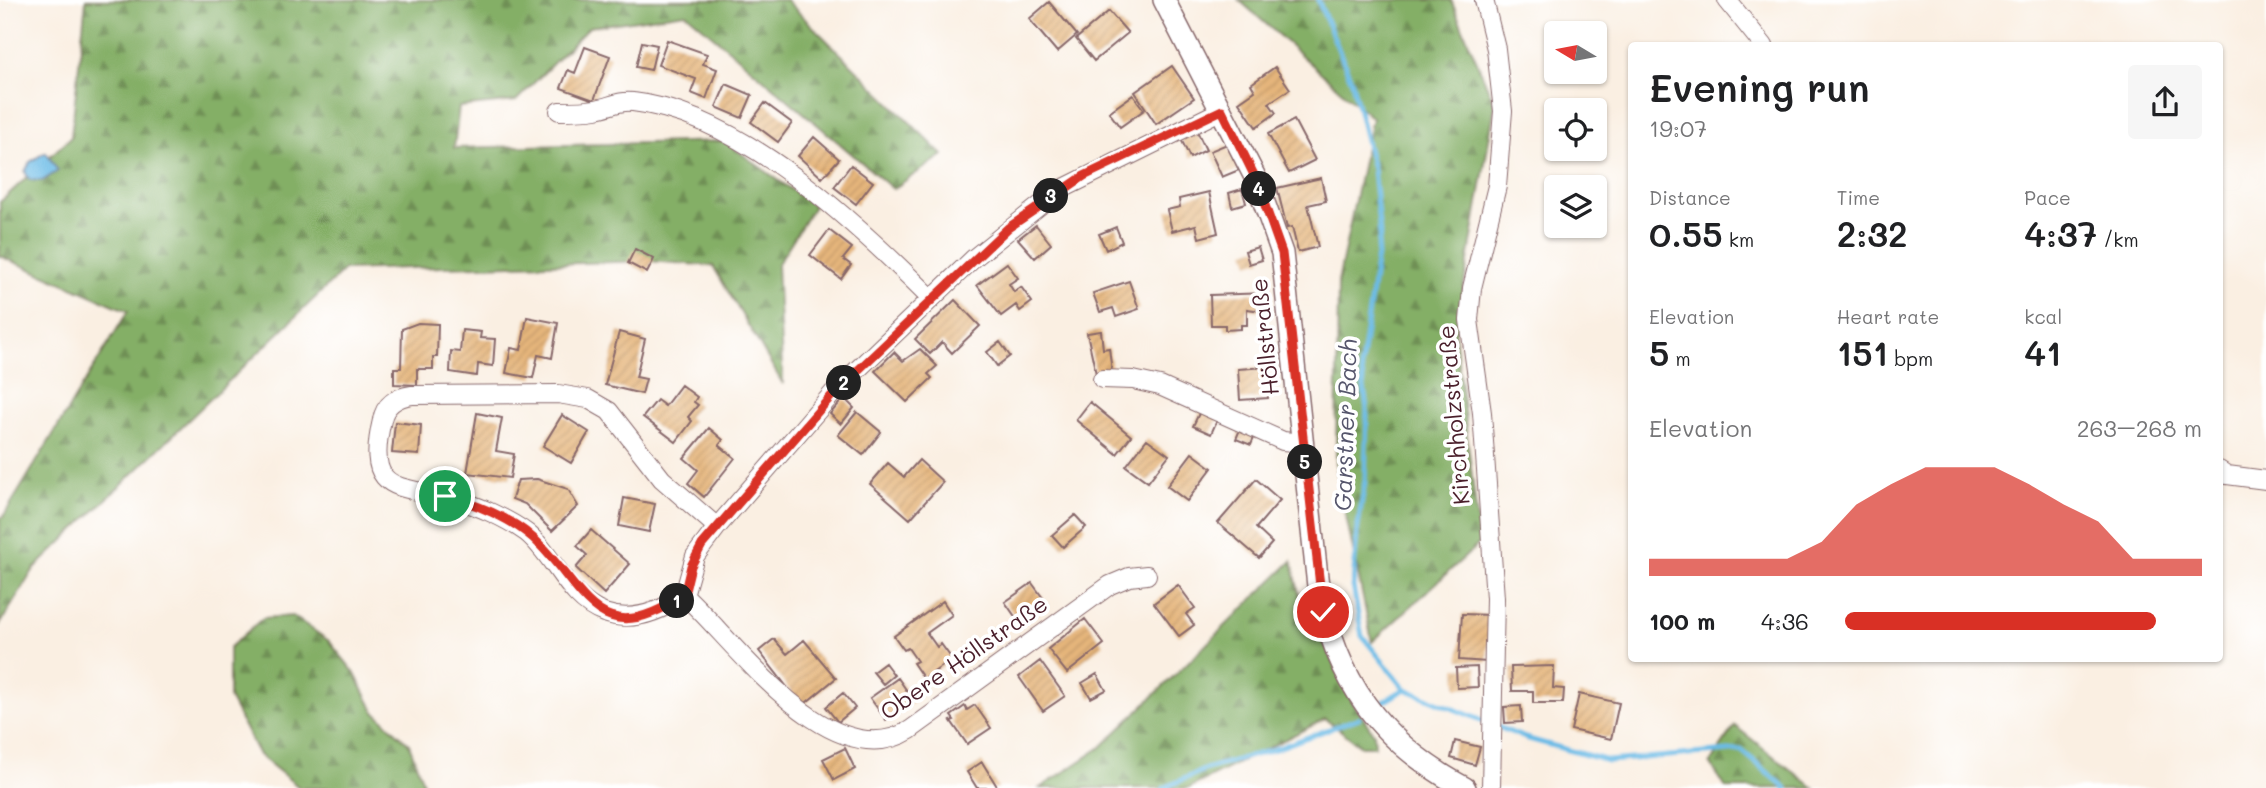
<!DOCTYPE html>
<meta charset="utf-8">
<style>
:root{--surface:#fff;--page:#f6f6f6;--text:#202124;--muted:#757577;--accent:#d93025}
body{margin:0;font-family:Mali,sans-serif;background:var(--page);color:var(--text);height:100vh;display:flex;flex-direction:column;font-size:26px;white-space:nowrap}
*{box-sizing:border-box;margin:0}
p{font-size:23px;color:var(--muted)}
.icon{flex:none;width:38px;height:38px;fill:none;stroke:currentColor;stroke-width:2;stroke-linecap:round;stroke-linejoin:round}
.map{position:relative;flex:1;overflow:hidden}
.side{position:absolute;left:1628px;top:42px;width:595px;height:620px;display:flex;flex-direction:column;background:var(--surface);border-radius:7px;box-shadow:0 2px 5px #0004}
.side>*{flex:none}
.needle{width:46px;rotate:280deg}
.controls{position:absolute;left:1544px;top:21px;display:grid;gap:14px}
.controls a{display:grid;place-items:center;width:63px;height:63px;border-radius:7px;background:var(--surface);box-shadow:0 2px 5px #0004;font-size:35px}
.pin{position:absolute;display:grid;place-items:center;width:60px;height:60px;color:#fff;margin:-30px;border:4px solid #fff;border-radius:50%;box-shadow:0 2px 7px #0007}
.km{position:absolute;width:35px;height:35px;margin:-18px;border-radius:50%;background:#222;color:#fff;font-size:19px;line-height:35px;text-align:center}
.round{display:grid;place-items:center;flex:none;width:74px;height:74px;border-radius:7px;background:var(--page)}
.head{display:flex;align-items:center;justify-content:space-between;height:119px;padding:0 21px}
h1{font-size:38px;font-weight:600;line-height:52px}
.metrics{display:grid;grid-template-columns:repeat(3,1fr);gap:10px;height:119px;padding:7px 21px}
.metrics div{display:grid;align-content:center}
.metrics b{font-size:35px;font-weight:600}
.metrics small{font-size:19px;font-weight:400}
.metrics p{font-size:19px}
.chart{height:196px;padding:14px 21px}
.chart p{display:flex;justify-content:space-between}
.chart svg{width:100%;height:126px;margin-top:7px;fill:var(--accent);opacity:.7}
ul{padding:0 21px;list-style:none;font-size:23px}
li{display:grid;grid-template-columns:112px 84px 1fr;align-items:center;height:52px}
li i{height:18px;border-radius:9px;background:var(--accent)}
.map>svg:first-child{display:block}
</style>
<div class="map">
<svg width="2266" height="788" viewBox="0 0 2266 788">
<defs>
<pattern id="forest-firs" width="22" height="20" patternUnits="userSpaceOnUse" patternTransform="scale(1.75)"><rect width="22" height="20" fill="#84af66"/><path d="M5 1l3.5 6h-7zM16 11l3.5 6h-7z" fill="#6e8e54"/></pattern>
<pattern id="building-hatch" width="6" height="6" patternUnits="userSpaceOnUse" patternTransform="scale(1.75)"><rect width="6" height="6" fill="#e5b57b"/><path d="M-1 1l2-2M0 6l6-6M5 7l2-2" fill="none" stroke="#c69b6a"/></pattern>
</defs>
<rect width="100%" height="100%" fill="#fff"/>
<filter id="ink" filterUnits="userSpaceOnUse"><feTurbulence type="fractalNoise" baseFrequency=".0143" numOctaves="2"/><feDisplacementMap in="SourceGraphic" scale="14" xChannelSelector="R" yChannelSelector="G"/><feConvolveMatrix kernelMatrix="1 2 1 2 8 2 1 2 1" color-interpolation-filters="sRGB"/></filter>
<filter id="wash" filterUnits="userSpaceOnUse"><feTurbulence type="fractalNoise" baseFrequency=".00686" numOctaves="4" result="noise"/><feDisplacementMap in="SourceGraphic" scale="28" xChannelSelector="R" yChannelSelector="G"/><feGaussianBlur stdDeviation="1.57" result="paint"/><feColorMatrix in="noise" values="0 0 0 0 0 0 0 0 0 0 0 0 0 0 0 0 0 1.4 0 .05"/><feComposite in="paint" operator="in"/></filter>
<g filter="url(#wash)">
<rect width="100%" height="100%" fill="#faefe2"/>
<path fill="url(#forest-firs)" stroke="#676748" stroke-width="2" d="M86,0H786L943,155L893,189L686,13L589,27L516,101L459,107L454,148L724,141L814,206L777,265L783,384L713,266L649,261L344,270L34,569L0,624V518L3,517L128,311L0,256V202L71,137Z
M1239,0H1451L1495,105L1455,336L1480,543L1372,642L1336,467L1338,282L1372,118Z
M1292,561L1302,607L1314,618L1347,694L1374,734L1375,746H1361L1325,719L1189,788H1040L1100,748Z
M293,616L329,641L354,672L374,711L409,744L425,788H300L259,755L229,698V648L263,618Z
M1735,726L1814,788H1726L1710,763Z"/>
<path fill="#6bbbe6" stroke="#5a6d88" stroke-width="2" d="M46,152L58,171L42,181L30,180L25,172L30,162Z"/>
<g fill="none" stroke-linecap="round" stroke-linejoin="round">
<path stroke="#6bbbe6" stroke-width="5" d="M1318,0L1352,82L1373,169L1380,234L1361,366L1367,409L1365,481L1357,532L1353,586L1362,636L1405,689L1525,738L1608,761L1741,750L1786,788
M1383,702L1405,689
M1164,788L1206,769L1278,748L1359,718"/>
</g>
<g id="blocks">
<path fill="url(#building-hatch)" d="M1049,2L1077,35L1057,52L1029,19Z
M1109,11L1128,33L1094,61L1076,39Z
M667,40L707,54L703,64L717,69L706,99L691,93L696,79L658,65Z
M642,42L657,45L651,70L636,67Z
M585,47L610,56L594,100L561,88L568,70L575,73Z
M1172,66L1194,98L1156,124L1135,92Z
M1275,67L1290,89L1269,103L1276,113L1256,127L1239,102L1255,91L1251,84Z
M726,84L752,95L742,118L716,107Z
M1133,95L1144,110L1120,127L1109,112Z
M765,103L792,123L778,142L751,122Z
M1294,120L1315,160L1289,173L1268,134Z
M1197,131L1206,150L1190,158L1181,139Z
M814,137L839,159L822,178L798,156Z
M1227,144L1239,170L1222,177L1210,151Z
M851,165L873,182L856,204L834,187Z
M1321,178L1326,201L1308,205L1318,247L1298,252L1292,227L1287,228L1277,188Z
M1242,189L1246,203L1232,207L1229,193Z
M1209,192L1218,233L1199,238L1196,225L1172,231L1167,210L1180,207L1179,199Z
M1036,225L1051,244L1035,258L1018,239Z
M1116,227L1122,242L1106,250L1099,234Z
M829,230L852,248L843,259L851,265L841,279L810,255Z
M1258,247L1262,260L1249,264L1245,251Z
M635,249L654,259L647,273L628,263Z
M1007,263L1018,278L1009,284L1014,292L1021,287L1032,302L1020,311L1016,305L1001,316L977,285Z
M1129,281L1139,309L1116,317L1113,308L1100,312L1093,293Z
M1268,293L1269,312L1247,309V325H1241V329L1225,330V325H1211L1210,295Z
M955,300L980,326L952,353L942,342L930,354L915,339Z
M527,317L558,323L552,358L538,355L533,378L506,373L511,348L521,350Z
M418,323L438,324L437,357H433V369H417V385L394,384V368H401L402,329Z
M462,330L481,332L480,338L495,339L493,366L478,364L477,376L450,372L451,351L460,352Z
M1101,331L1103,349L1109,348L1112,372L1096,374L1087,333Z
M619,332L645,339L636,377L646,379L642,394L605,385Z
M1000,342L1010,356L997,366L987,352Z
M920,349L937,366L928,374L932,378L907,402L875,371L894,352L903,361Z
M1266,367L1268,398L1240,400L1238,369Z
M681,385L697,397L694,402L698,405L688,417L692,421L676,442L643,417L657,400L665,406Z
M844,398L854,408L841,424L830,414Z
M1090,402L1131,436L1117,454L1076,420Z
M1201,409L1219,416L1211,434L1193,426Z
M857,412L881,432L863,455L838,435Z
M477,413L502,418L496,451L514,454L510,478L467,473Z
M562,415L589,432L571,463L543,446Z
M395,422L421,425L419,455L392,453Z
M1241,427L1256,433L1251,445L1236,439Z
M709,428L723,440L719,445L735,458L704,497L688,483L698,470L684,458Z
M1147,439L1169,455L1148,482L1126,466Z
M1192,453L1212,468L1187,501L1167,486Z
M919,460L943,482L910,519L870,484L888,463L904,477Z
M537,479L568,489L578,506L552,531L525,504L512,499L518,480Z
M1256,479L1280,500L1256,528L1272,543L1259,558L1218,523Z
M624,498L655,504L649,532L619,526Z
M1075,515L1086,527L1063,547L1052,535Z
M591,530L630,564L604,594L576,568L587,555L577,546Z
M1032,583L1043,598L1039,601L1045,608L1021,625L1005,602Z
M1178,585L1195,608L1186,614L1194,625L1179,636L1154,603Z
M943,601L952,615L927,633L937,647L941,644L952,659L924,679L913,663L917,661L908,648L904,650L894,636Z
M1462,614L1490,615L1487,662L1459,660Z
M1085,619L1104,644L1067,673L1048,649Z
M774,639L787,654L804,640L836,678L802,706L759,651Z
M1040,661L1065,696L1043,711L1019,677Z
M885,663L894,675L883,684L873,672Z
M1554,666L1553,688L1564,689L1563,703H1533V691H1512L1511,667Z
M1477,667L1478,687L1457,688L1456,668Z
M1097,674L1106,690L1091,698L1082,683Z
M898,678L914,701L886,720L870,698Z
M843,693L855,708L838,722L826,707Z
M1579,694L1619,703L1611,739L1571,730Z
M975,705L991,728L967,744L951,721L954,720L951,716L965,706L967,710Z
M1521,706L1522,722L1505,723L1504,707Z
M1455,741L1480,747L1475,765L1451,758Z
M845,748L855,769L834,780L823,759Z
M982,762L998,788H977L967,772Z"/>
</g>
</g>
<g filter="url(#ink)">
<use href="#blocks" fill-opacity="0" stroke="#88686b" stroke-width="2"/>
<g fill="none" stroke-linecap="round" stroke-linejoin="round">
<g stroke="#88686b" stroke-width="20">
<path id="minor" d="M1484,0L1496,49L1503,111L1497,186L1472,288L1469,320L1482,413L1495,598L1491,788
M1727,0L1764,46
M559,111C571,111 584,111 596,109C609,107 620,100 633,102C741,114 857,224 931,298
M1102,379L1133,380L1160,386L1283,441L1303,443
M2219,470L2227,475L2266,480
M1147,575L1129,577L1110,585L910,730C830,779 736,642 684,595L695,556L717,527L833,393L974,258L1058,191L1222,110
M684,595C660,612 633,623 604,613C569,601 554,555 527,533C508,519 477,505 454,499C401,484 364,497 382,420C385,404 397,397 412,395L558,394L588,399L609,411L662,479L717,527"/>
</g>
<g stroke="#88686b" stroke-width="24">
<path id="tertiary" d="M1164,0L1255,177L1282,253L1318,586C1336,680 1379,742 1465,788"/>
</g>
<use href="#minor" stroke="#fff" stroke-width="18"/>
<use href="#tertiary" stroke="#fff" stroke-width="21"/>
</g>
</g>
<g fill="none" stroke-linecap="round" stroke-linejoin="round" filter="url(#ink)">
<g stroke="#fff" stroke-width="14">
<path id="route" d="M445,496C474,503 511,518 533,538C585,586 596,656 684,595L691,566L702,545L834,393L1008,228L1084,176L1222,110L1255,177L1282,253L1323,612"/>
</g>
<use href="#route" stroke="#d93025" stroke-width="9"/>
</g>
<g text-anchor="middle" stroke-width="7" stroke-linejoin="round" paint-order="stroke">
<g font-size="23" fill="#4a1f2b" stroke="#fff">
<text transform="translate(1265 337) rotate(-96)" y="8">Höllstraße</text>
<text transform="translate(1454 415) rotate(-95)" y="8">Kirchholzstraße</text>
<text transform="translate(964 658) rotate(-35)" y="8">Obere Höllstraße</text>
</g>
<g font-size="24" font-style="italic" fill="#56566c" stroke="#fff">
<text transform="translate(1346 425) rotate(-88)" y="8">Garstner Bach</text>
</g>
</g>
</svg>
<div class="controls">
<a><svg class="needle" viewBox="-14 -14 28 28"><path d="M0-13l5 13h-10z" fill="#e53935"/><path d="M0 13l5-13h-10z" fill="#757577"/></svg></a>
<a><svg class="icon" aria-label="locate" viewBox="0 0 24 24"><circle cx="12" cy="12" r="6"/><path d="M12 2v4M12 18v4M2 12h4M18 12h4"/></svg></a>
<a><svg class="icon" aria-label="layers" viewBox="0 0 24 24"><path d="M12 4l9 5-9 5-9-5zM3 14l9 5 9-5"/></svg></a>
</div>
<div class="pin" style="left:445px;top:496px;background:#1e9e55"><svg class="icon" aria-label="arrive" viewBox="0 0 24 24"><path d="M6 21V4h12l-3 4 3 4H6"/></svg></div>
<div class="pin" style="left:1323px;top:612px;background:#d93025"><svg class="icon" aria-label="check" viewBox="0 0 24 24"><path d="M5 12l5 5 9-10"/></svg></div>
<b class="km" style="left:677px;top:601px">1</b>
<b class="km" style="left:844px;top:383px">2</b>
<b class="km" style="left:1051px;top:196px">3</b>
<b class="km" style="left:1259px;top:189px">4</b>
<b class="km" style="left:1305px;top:462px">5</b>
<section class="side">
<div class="head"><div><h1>Evening run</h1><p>19:07</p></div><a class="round"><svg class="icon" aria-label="share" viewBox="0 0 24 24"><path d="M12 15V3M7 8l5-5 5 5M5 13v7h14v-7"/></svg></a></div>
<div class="metrics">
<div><p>Distance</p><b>0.55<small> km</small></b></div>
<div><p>Time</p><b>2:32</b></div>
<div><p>Pace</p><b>4:37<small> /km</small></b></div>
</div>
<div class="metrics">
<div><p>Elevation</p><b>5<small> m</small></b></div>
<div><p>Heart rate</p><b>151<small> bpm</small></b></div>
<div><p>kcal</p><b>41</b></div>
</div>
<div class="chart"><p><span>Elevation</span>263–268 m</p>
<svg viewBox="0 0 160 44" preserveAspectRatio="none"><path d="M0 44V38L10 38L20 38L30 38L40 38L50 32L60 19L70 12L80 6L90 6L100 6L110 12L120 19L130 25L140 38L150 38L160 38V44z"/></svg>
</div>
<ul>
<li><b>100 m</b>4:36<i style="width:87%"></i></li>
</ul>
</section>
</div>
